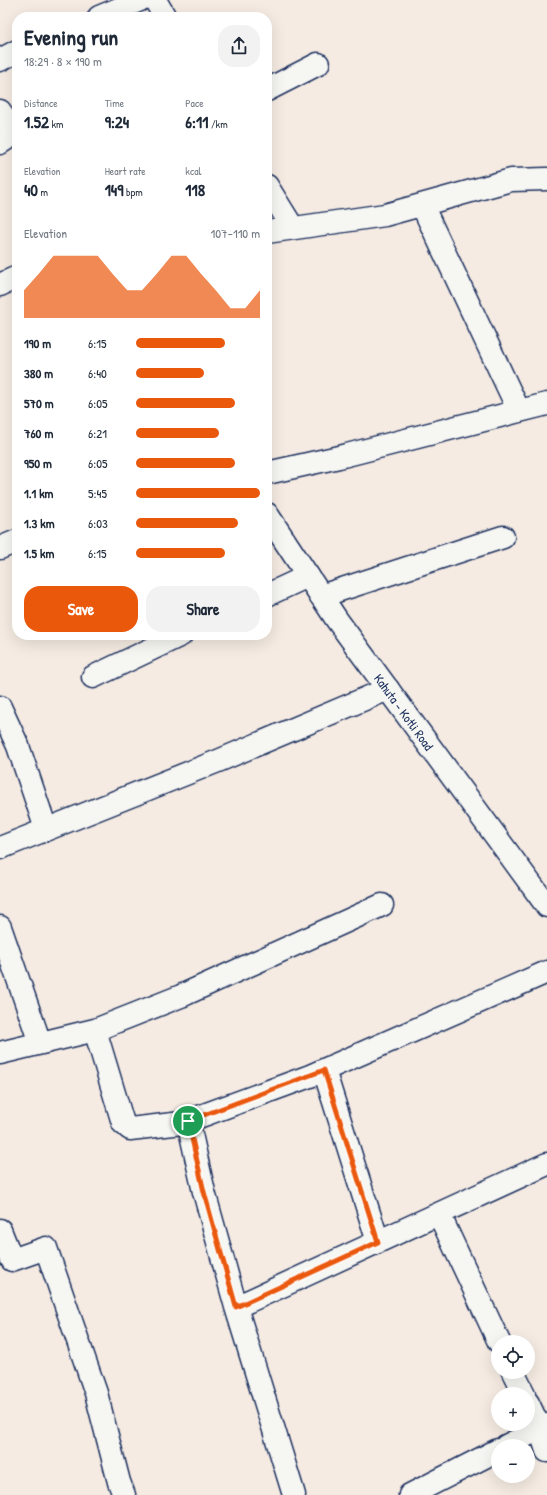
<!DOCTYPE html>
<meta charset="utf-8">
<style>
:root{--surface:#fff;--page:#f2f2f3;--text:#1f2937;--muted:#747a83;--accent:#ea580c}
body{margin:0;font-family:"Patrick Hand",sans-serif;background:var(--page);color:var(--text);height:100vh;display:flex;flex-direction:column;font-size:15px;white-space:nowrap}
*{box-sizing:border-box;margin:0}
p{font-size:13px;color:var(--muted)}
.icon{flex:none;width:22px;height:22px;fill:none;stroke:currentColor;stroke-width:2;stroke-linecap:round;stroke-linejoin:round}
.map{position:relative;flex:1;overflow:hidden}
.drawer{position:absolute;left:12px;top:12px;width:260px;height:628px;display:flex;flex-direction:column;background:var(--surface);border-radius:16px;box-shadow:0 4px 16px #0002}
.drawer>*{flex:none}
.fabs{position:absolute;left:491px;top:1335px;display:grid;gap:8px}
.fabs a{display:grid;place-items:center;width:44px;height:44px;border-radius:50%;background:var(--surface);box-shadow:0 4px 16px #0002;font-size:20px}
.pin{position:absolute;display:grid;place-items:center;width:34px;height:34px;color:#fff;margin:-17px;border:2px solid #fff;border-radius:50%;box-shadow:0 1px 4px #0007}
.round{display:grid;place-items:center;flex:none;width:42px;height:42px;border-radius:16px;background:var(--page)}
.summary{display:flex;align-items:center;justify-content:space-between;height:68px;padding:0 12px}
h1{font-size:22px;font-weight:700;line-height:30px}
.figures{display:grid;grid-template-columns:repeat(3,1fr);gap:6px;height:68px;padding:4px 12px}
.figures div{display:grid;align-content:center}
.figures b{font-size:17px;font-weight:700}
.figures small{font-size:11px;font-weight:400}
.figures p{font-size:11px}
.chart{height:112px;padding:8px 12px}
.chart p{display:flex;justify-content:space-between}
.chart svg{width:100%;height:72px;margin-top:4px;fill:var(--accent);opacity:.7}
.button{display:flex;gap:8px;margin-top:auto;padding:8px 12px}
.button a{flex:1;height:46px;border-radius:16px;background:var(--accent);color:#fff;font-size:16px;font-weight:700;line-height:46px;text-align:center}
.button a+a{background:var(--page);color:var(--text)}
ul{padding:0 12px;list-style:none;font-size:13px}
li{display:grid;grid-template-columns:64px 48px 1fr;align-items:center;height:30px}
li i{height:10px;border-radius:5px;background:var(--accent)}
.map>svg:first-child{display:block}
</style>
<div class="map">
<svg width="547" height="1495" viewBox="0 0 547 1495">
<rect width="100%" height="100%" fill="#f5ebe2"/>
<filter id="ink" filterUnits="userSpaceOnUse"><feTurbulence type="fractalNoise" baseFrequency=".025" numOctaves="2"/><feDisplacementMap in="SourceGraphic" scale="8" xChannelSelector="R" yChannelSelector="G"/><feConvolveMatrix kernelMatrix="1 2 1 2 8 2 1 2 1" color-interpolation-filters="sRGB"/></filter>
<g filter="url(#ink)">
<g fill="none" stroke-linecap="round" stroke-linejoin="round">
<g stroke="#1b2f5e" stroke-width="25">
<path id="minor" d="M155,0L165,17
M99,17L140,0
M0,60L17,51
M267,90L318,64
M0,143L15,133
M267,186L293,228
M422,205L519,411
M267,232L385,215L511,180L547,179
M0,285L17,277
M267,473L339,457L547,404
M0,548L17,541
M267,595L308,576
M321,596L503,537
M93,677L181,635
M0,707L18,746L46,829
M0,848L218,761L388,689
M0,927L40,1043
M95,1030L123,1123L130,1129L182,1123L310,1076L547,972
M0,1053L95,1030L181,996L382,905
M324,1070L378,1242
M188,1121L204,1192L236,1307L294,1495
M439,1214L499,1342
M0,1230L12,1260L46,1248L96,1393L119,1482L124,1495
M236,1307L547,1164
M513,1372L524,1394
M528,1403L540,1429L547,1451
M506,1446L547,1425
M410,1495L498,1450"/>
</g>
<g stroke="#1b2f5e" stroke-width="25">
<path id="major" d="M0,111L17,137
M267,514L337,620L547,906"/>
</g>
<use href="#minor" stroke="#f6f6f2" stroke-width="22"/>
<use href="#major" stroke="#f6f6f2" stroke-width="22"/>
</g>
</g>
<g fill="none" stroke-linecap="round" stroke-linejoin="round" filter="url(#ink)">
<g stroke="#fff" stroke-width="8">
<path id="route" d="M324,1070L378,1242L236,1307L204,1192L188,1121Z"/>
</g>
<use href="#route" stroke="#ea580c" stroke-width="5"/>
</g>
<g text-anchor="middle" stroke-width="3" stroke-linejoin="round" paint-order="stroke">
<g font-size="13" fill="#1b2f5e" stroke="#f6f6f2">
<text transform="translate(404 712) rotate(54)" y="5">Kahuta - Kotli Road</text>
</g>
</g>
</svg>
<div class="fabs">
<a><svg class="icon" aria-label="locate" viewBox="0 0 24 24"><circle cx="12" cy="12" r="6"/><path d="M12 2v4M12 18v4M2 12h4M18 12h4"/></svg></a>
<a>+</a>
<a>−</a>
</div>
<div class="pin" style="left:188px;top:1121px;background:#1e9e55"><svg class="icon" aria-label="arrive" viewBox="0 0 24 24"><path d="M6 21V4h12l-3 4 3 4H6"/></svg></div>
<section class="drawer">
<div class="summary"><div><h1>Evening run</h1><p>18:29 · 8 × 190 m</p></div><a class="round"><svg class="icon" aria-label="share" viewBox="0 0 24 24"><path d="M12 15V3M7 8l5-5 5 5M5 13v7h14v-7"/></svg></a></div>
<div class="figures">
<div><p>Distance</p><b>1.52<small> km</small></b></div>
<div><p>Time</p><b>9:24</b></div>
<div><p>Pace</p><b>6:11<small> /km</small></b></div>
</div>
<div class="figures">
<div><p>Elevation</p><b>40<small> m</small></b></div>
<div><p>Heart rate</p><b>149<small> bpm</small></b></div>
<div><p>kcal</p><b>118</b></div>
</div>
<div class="chart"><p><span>Elevation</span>107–110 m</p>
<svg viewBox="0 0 160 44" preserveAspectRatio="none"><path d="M0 44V27L10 17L20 6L30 6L40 6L50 6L60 17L70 27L80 27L90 17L100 6L110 6L120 17L130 27L140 38L150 38L160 27V44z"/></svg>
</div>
<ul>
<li><b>190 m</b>6:15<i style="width:72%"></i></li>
<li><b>380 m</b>6:40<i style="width:55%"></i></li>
<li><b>570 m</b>6:05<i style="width:80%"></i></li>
<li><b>760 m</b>6:21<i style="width:67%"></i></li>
<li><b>950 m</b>6:05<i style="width:80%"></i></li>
<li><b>1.1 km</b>5:45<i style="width:100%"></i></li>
<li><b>1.3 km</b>6:03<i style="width:82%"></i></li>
<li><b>1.5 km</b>6:15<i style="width:72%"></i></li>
</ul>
<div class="button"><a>Save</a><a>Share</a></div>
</section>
</div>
